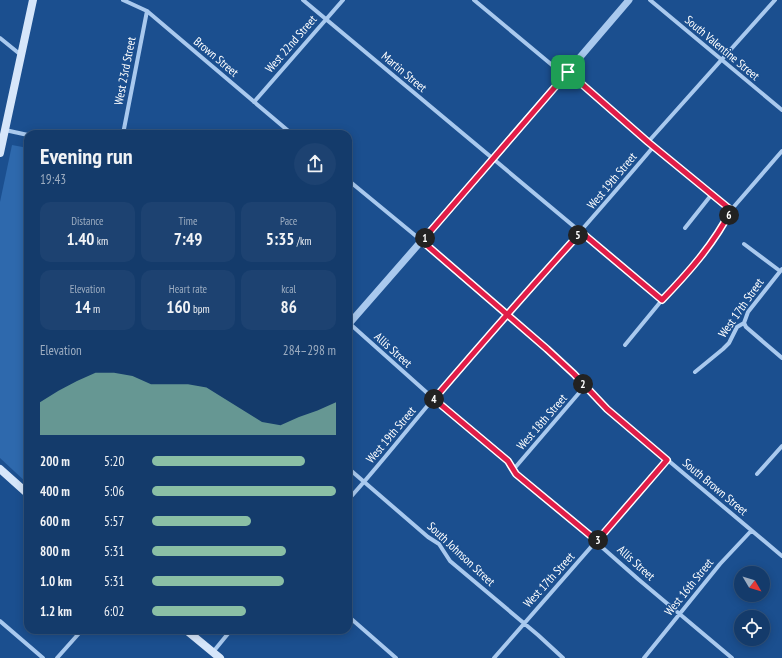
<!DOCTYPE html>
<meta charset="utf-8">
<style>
:root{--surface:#143b6b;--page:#1d4271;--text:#f1f3f6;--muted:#9dadc1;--line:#33557e;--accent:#8abfa5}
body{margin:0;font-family:"PT Sans Narrow",sans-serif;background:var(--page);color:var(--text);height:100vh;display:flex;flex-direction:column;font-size:15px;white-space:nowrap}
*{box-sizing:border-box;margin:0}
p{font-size:13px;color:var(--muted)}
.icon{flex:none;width:22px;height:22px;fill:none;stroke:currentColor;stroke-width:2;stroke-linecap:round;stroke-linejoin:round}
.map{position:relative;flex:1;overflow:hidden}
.drawer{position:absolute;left:24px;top:130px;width:328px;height:504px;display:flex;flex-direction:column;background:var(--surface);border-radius:12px;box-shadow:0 2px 10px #0003,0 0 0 1px var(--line)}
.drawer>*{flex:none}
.needle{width:26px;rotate:128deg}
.tools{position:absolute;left:734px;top:566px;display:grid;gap:8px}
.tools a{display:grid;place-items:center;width:36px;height:36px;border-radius:50%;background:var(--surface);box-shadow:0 2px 10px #0003,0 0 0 1px var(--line);font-size:20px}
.pin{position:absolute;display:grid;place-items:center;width:34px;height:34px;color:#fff;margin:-17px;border-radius:8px;box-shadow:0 2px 6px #0006}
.km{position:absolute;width:20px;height:20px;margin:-10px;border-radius:50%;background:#222;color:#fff;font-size:11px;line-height:20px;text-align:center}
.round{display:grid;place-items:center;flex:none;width:42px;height:42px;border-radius:21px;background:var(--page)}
.summary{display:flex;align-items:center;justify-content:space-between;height:68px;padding:0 16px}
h1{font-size:22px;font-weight:800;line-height:30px}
.stats{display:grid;grid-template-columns:repeat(3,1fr);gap:6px;height:68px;padding:4px 16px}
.stats div{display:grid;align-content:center;border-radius:10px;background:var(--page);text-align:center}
.stats b{font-size:17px;font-weight:800}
.stats small{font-size:11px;font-weight:400}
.stats p{font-size:11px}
.chart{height:112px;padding:8px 16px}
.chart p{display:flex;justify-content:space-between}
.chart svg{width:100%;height:72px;margin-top:4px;fill:var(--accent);opacity:.7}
ul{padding:0 16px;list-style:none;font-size:13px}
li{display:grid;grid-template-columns:64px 48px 1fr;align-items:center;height:30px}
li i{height:10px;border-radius:5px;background:var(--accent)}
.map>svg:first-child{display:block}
</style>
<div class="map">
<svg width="782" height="658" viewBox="0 0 782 658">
<rect width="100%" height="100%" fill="#1b4f8f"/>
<path fill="#2e69ad" d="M12,145L28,148V484L0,458V202Z"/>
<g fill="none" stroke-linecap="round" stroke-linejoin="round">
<path stroke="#a9c9ee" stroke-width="4" d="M123,0L147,11L292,134
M303,0L662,300
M474,0L564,75
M650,0L782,110
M0,38L21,55
M568,72L648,142L731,210
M254,102L343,0
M5,130L28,135
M123,134L147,11
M648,142L775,0
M348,180L422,241L547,349L574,374L607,409L782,556
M685,228L712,194
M744,244L780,271
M349,323L434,399L508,461L516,474L554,505L638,579L732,658
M744,323L746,327L782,358
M625,345L662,300L694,264L719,232L731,210L782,151
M695,372L723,349L729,343L737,327L744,323L748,312L782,269
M348,468L428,537L439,544L450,561L538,635L563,658
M513,470L585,386
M757,474L782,446
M348,500C380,465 409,427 440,391C511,309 584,229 654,146
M348,616L396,658
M0,621L43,658
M213,652L231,630
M57,658L82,630
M494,658L667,460
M644,658L720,564L751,531"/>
<path stroke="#a9c9ee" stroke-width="7" d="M348,325L493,159L629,0"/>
<path stroke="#d6e6fa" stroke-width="8" d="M0,153L33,0
M0,469L28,494
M186,630L220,658"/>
</g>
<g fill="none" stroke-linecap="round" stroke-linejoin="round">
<g stroke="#fff" stroke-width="8">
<path id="route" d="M568,72L422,241L547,349L574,374L607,409L667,460L597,541L516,474L508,461L434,399C482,343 531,287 581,232L662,300C688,273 714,244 731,210L648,142L568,72"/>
</g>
<use href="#route" stroke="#e11d48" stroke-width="5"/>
</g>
<g text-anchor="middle" stroke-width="3" stroke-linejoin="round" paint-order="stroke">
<g font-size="12" fill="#fff" stroke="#1b4f8f">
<text transform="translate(291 44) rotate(-49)" y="4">West 22nd Street</text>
<text transform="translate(722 48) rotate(40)" y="4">South Valentine Street</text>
<text transform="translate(216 57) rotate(40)" y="4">Brown Street</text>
<text transform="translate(125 71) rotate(-79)" y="4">West 23rd Street</text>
<text transform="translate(404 72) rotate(40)" y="4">Martin Street</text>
<text transform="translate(612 181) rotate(-50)" y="4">West 19th Street</text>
<text transform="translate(741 308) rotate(-55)" y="4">West 17th Street</text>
<text transform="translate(393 350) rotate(42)" y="4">Allis Street</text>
<text transform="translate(542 422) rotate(-49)" y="4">West 18th Street</text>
<text transform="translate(391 435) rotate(-50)" y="4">West 19th Street</text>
<text transform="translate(715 487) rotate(40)" y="4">South Brown Street</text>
<text transform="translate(461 554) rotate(43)" y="4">South Johnson Street</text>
<text transform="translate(636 563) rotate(42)" y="4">Allis Street</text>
<text transform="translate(549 580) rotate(-48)" y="4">West 17th Street</text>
<text transform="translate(689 587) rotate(-51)" y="4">West 16th Street</text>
</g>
</g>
</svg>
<div class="tools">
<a><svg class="needle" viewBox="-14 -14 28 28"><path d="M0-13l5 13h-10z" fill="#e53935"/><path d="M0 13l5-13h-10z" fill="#9dadc1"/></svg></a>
<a><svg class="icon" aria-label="locate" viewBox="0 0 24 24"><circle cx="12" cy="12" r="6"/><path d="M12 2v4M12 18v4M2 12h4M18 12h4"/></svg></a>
</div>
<div class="pin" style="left:568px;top:72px;background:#1e9e55"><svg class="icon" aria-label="arrive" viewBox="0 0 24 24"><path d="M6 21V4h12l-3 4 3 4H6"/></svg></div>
<b class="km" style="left:425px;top:238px">1</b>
<b class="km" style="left:583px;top:384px">2</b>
<b class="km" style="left:598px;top:540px">3</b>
<b class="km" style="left:434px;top:399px">4</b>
<b class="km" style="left:578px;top:235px">5</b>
<b class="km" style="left:729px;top:215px">6</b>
<section class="drawer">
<div class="summary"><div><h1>Evening run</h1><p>19:43</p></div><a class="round"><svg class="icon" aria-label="share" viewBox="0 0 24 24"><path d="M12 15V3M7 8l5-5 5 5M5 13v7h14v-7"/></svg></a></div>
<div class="stats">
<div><p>Distance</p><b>1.40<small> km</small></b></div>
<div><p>Time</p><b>7:49</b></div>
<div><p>Pace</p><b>5:35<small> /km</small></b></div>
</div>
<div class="stats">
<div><p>Elevation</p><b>14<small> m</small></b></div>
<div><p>Heart rate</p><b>160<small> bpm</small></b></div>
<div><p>kcal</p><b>86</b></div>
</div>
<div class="chart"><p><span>Elevation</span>284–298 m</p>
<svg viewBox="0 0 160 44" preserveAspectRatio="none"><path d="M0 44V24L10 17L20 11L30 6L40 6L50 8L60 13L70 13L80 13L90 15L100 22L110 29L120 36L130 38L140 33L150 29L160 24V44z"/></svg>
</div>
<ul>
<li><b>200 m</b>5:20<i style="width:83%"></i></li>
<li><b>400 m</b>5:06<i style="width:100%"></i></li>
<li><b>600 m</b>5:57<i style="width:54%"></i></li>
<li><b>800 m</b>5:31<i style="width:73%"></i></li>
<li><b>1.0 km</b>5:31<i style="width:72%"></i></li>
<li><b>1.2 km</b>6:02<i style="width:51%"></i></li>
</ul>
</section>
</div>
